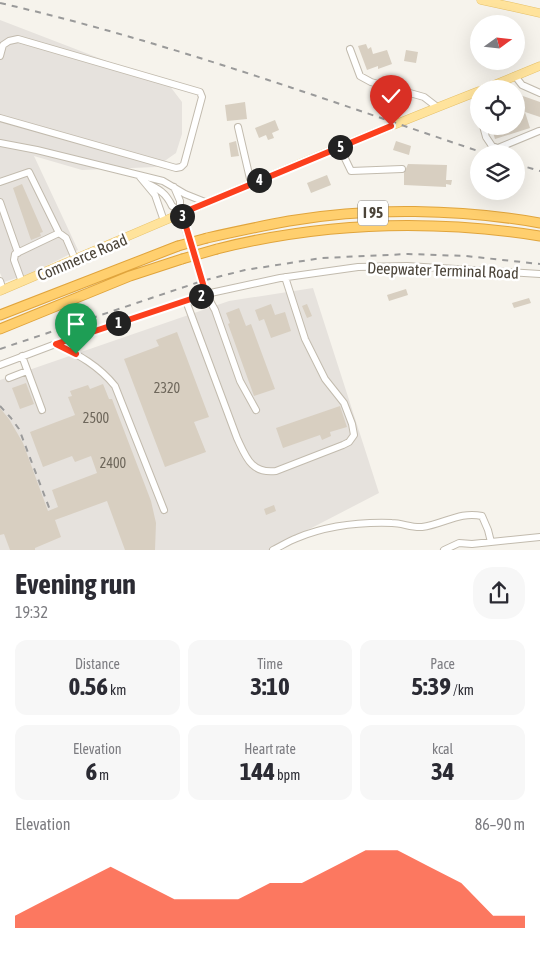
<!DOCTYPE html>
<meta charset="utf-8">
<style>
:root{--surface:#fff;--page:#f7f7f7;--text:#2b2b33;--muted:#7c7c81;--accent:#fc3f1d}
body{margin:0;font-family:"Asap Condensed",sans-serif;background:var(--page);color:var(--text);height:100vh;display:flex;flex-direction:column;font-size:19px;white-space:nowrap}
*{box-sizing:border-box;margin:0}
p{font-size:16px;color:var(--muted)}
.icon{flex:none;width:28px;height:28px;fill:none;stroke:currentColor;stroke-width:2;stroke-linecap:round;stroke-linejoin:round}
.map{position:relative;height:550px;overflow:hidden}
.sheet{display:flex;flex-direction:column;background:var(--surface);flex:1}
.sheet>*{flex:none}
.needle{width:32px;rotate:75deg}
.tools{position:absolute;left:470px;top:15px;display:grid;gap:10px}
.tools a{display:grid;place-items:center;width:55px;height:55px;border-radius:50%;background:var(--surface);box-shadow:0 5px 20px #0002;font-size:25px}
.pin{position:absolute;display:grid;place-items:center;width:42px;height:42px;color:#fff;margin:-51px -21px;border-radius:50% 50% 50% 0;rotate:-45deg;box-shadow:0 0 5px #0007}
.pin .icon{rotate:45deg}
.km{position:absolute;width:25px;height:25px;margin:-12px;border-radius:50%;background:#222;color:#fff;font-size:14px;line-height:25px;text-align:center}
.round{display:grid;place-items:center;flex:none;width:52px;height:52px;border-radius:20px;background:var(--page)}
.summary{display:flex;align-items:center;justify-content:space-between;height:85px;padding:0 15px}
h1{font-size:28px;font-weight:700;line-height:38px}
.stats{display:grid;grid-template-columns:repeat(3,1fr);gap:8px;height:85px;padding:5px 15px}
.stats div{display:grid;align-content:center;border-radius:12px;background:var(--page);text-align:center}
.stats b{font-size:25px;font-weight:700}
.stats small{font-size:14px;font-weight:400}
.stats p{font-size:14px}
.chart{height:140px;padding:10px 15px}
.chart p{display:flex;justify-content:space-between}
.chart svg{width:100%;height:90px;margin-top:5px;fill:var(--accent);opacity:.7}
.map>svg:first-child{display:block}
</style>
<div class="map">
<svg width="540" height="550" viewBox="0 0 540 550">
<rect width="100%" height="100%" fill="#f6f3ec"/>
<path fill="#e6e2dd" d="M0,20L169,85L182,102V134L176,153L156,167L82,170L34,156L78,250L32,273L4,282L0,273Z
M313,288L379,493L269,550H0V380L229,301Z"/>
<path fill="#d8cfc1" d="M366,44L368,49L371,47L373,54L387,50L392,64L378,69V66L367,70L358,46Z
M406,50L418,52L416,63L404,61Z
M520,94V95L540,102V117L525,112L530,128L495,139L491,126H516V95Z
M245,102L247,119L227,121L225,105Z
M275,120L279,130L272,133L274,138L268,140L266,135L259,138L255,128Z
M236,141L239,156L231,157L229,143Z
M396,141L411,146L409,155L393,150Z
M408,164L447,165L446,180H452L451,185L446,184V187L404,185V173Z
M327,175L331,185L311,193L307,183Z
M22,184L43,232L40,233L41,236L31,240L13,188Z
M406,289L408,295L389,301L387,295Z
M529,298L531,303L514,308L512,303Z
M271,304L275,315L285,312L291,331L271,338L264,319L259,321L255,310Z
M307,304L312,316L307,318L302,306Z
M239,308L246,326L251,324L275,389L254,396L228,324L230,323L226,313Z
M177,332L209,417L194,422L206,452L165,467L124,359L159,346L156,340Z
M26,383L34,404L20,409L12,388Z
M103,384L109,399H112L151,501L156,523L155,550H125L107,501L55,520L61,537L35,548V550H10L4,534L0,535V408L9,419L23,443L48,511L58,507L52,490L97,473L91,456L75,462L72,456L43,467L30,432L75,415L68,397L72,396L70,391L88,385L90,389Z
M340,406L347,427L330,432L331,436L322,440L320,435L283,448L276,428Z
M274,505L276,511L266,515L264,509Z"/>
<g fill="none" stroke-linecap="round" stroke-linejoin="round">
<g stroke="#c2bbae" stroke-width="8">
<path id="minor" d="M350,49L360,76L371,82L424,97L437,107
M0,56L3,45L9,41L18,39L200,92L202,97L184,164L181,167L176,168L0,118
M515,76L522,85L540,93
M483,126L486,137L492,146L498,148L539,131
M238,127L251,183
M0,143L37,150L163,181L185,194L205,202
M340,148L351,171L402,169
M140,177L155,195L164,221
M0,182L29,172L59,233
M146,183C159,189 166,193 172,206L180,211
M174,187L180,201V211L206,294L215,310L240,381L256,410
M0,202L18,253
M0,281L3,290
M22,282L14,260L15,254L59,233L66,238L75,259
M186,301L237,438C246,457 251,474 276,471L343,445L349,442L354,435L352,424L344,403L325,379L305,339L285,277
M56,344C79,355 99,366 115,386L164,510
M22,356L42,410
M0,365L61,342L206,294L280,278L358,267L407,266L540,274
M9,378L27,371
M273,550C281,546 289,541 297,538C326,526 361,522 392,523C402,523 412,528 422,527C444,524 460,511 482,516L488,530L491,542
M444,550L459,543L472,544L540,537"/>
</g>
<g stroke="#e6c16a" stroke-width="9">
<path id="major" d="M481,0L540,13
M484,89L540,66
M0,291C159,223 318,154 479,91"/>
</g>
<g stroke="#e0a43c" stroke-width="11">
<path id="highway" d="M207,238C234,232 262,226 289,221C369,207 461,209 540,223
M217,249C324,222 432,219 540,236
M0,315L178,246
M0,329L130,276L182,259"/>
</g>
<use href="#minor" stroke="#fff" stroke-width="6"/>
<use href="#major" stroke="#ffe39c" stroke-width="8"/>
<use href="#highway" stroke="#ffcf6e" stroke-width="9"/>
<path stroke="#9a9a9a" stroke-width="2" stroke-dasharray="6 6" stroke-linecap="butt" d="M0,3C166,41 326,100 487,154
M516,164L540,171
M0,349L202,281L245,270L322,258L408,254L466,256L540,264
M0,406L11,418L19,429L50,510"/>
<g stroke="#e0a43c" stroke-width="11" stroke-linecap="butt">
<path id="highway-bridge" d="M178,246L207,238
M182,259L217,249"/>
</g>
<use href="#highway-bridge" stroke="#ffcf6e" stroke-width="9"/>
</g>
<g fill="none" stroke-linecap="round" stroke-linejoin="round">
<g stroke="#fff" stroke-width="10">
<path id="route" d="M76,354L56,344L206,294L182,213L391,126"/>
</g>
<use href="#route" stroke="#fc3f1d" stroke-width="6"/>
</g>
<g text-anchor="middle" stroke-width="5" stroke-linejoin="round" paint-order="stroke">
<g font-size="14" fill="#6e675b">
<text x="167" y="393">2320</text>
<text x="96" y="423">2500</text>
<text x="113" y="468">2400</text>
</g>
<rect fill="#fff" stroke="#817c74" stroke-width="1" x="358" y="200.5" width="30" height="25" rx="4"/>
<g font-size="15" font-weight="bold" fill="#4b4439">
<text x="373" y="218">I 95</text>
</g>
<g font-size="16" fill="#4b4439" stroke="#fff">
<text transform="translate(82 257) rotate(-23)" y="6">Commerce Road</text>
<text transform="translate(443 270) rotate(2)" y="6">Deepwater Terminal Road</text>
</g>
</g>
</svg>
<div class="tools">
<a><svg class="needle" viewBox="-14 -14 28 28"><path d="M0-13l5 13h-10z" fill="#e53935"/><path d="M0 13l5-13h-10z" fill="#7c7c81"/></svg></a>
<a><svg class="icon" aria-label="locate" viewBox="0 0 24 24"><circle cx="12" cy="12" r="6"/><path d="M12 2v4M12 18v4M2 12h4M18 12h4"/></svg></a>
<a><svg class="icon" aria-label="layers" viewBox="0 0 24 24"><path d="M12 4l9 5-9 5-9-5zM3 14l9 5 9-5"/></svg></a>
</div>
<div class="pin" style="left:76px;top:354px;background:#1e9e55"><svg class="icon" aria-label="arrive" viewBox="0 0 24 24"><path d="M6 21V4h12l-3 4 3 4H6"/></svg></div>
<div class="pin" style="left:391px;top:126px;background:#d93025"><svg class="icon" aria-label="check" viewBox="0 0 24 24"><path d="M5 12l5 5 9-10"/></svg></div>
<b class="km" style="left:118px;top:323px">1</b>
<b class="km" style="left:201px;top:296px">2</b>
<b class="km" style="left:182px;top:216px">3</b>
<b class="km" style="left:259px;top:180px">4</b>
<b class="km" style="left:340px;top:147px">5</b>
</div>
<section class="sheet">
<div class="summary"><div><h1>Evening run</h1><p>19:32</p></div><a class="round"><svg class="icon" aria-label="share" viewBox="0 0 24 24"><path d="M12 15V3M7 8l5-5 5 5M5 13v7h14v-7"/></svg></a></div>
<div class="stats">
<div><p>Distance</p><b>0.56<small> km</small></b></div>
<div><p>Time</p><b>3:10</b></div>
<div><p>Pace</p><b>5:39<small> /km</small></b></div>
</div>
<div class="stats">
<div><p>Elevation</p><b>6<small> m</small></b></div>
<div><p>Heart rate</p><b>144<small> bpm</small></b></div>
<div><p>kcal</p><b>34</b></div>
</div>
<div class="chart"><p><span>Elevation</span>86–90 m</p>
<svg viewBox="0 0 160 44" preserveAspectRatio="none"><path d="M0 44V38L10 30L20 22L30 14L40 22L50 30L60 30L70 30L80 22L90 22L100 14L110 6L120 6L130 14L140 22L150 38L160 38V44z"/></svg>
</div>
</section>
